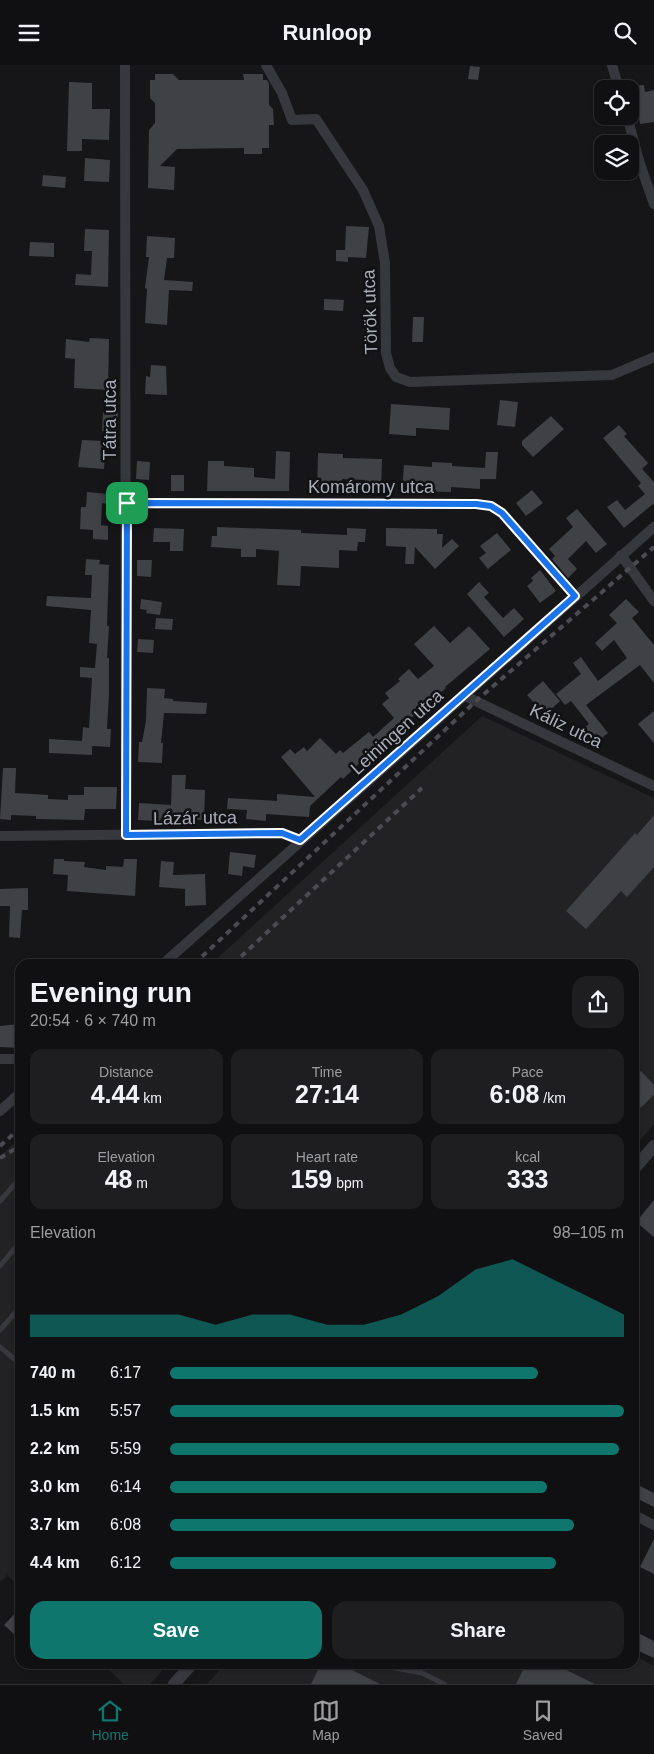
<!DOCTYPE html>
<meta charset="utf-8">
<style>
:root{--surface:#101012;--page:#1e1e20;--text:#f1f3f6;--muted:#9c9d9f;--line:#303032;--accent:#0f766e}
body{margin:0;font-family:Helvetica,sans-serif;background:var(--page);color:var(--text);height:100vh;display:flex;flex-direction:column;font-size:19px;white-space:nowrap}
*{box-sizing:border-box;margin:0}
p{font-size:16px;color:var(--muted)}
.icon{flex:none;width:28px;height:28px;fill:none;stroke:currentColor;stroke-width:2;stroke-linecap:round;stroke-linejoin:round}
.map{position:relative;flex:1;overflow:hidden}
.drawer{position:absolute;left:15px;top:894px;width:624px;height:710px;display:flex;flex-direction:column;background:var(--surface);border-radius:15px;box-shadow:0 1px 4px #0004,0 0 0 1px var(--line)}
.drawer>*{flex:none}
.controls{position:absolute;left:594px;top:15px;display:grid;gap:10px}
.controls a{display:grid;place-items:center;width:45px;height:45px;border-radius:10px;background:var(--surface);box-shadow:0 1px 4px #0004,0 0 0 1px var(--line);font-size:25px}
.pin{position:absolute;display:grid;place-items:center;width:42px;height:42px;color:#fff;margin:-21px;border-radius:10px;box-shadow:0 2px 8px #0006}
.round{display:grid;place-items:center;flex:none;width:52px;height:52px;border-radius:15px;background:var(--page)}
.overview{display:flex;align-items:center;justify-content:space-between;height:85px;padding:0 15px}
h1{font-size:28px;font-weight:800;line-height:38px}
.figures{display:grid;grid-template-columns:repeat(3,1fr);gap:8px;height:85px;padding:5px 15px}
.figures div{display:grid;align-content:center;border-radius:12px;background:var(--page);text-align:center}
.figures b{font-size:25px;font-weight:800}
.figures small{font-size:14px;font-weight:400}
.figures p{font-size:14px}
.chart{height:140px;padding:10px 15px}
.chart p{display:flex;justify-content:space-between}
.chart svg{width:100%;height:90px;margin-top:5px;fill:var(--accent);opacity:.7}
.primary-button{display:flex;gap:10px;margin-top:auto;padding:10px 15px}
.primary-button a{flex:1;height:58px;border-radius:15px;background:var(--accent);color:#fff;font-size:20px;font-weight:800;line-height:58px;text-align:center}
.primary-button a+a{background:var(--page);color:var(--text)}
ul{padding:0 15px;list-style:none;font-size:16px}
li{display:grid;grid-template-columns:80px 60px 1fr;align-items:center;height:38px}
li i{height:12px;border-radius:6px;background:var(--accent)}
header{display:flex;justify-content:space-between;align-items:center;height:65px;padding:0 15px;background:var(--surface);font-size:22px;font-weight:800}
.dock{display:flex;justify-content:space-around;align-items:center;height:70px;border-top:1px solid var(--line);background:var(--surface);font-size:14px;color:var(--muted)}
.dock a{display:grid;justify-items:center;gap:2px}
.dock .on{color:var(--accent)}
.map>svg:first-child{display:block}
</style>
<header><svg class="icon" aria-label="menu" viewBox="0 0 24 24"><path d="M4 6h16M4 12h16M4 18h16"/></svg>Runloop<svg class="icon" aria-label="search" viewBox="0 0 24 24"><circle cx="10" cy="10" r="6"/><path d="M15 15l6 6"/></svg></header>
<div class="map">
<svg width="654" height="1619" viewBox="0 0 654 1619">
<rect width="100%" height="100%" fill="#161618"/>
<path fill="#222225" d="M482,651L654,733V1059L634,1082V899H211Z
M20,1073V1522L7,1510L0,1517V1091Z
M634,1590L654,1601V1619H207L225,1599H634Z
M103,1599H168L150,1619H124Z"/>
<path fill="#404145" d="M470,1L480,2L478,15L468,14Z
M155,9H173L179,15H244L243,9H263V15H267L269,19V40L273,44L274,60H269V83H262V89H244V83L177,84L160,101L175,102L174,125L148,123L149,65L155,58V38L150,33V15H155Z
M69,17L92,18V44H110L109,75L82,74V86H67Z
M644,20L645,27L654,25V57L640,59L634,21Z
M85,93L110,95L109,117L84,116Z
M43,110L66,112L65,123L42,121Z
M346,161L369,162L366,193L348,192V197L336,196V185H345Z
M85,164L109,165L108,222L75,220L76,209L91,210L92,186H84Z
M147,171L175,173L174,193H167L164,215L193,217L192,226L169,225L167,260L145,258L147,224L145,223L149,192H146Z
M30,177L54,178V192L29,191Z
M324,234L344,235L343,246L324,245Z
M413,252H424L423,277H412Z
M90,273L109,274L108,325L74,323L75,294L65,293L66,274L89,277Z
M151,300L166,301L167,330L145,329L146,311L150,312Z
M500,335L518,337L515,362L497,360Z
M391,339L450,343L449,365L416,363V371L389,369Z
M103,347L118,348L117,367L102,366Z
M551,351L564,364L533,392L522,380V376Z
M619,360L627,369L624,371L648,398L642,404L654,417V440L653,439L624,463L607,442L617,435L625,445L645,429L638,421L641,418L603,373Z
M82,375L102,376L101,390H105L104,404L78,402Z
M276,386L290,387L289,426H207L208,396H224V401L254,403V412L275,414Z
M486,387H498L496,414H480V424L451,422V427L402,426L404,400L432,402V397L452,398V401L485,403Z
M318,388L343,389V393L382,394L381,426L369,425V418H365V415L342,414V422H334V425H317Z
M137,396L150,397L149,415L136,414Z
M171,410H184V426H171Z
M532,425L543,438L526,451L516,438Z
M87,427L108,429V439L102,438L101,460L108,461V475L93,474V465L80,464L81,442H86Z
M577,444L607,479L596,488L586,476L568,494L577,504L568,513L552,494L555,491L549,484L573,462L566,453Z
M217,462L301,465V468L347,470V463L366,464L365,477H358L357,486L339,485V503L301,501L300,521L277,520L279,486L256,484V492H241V484L211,482L212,471H217Z
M154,463L184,464L183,486H170V477H153Z
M386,463L437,464V469H443L442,483L452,474L459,481L435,504L415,482L414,499H405L406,482L386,481Z
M497,468L511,485L488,504L479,493L486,488L480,481Z
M86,494L100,495L99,499L109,500L107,561H109L107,593H109V629L107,664H111L110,682L92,681V690L49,688V674L82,676L83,662L89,663L92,613L80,612V602L95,603L97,579L89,578L91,545L46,541L47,531L91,533L92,510H85Z
M137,495H152L151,512L137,511Z
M540,505L556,526L540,538L527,521L533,516L531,513Z
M479,517L489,528L484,532L503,553L514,543L524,554L504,572L467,529Z
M141,534L162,537L160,550L146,548L147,545L140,544Z
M626,534L639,547L632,553L654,580V618L640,600L586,640L608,668L592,681L580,666L589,659L571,636L565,640L556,629L581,609L573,598L581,592L598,616L627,593L614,575L602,586L595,578L617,558L609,550Z
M156,553L173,554L172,565L155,564Z
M434,561L450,578L469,561L490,584L445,622L446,623L366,692L343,714L341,712L310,741L309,752L266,749V756L246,754L247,745L227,744L228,733L277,736V729L315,732L281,692L290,684L295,689L304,682L307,686L320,673L336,689L340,685L343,688L369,667L373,672L394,653L382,639L389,633L385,628L400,616L398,614L409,604L418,614L434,601L414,579Z
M138,574L154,575L153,588L137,587Z
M543,616L560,636L545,650L527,630Z
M147,623L165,624L164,633L173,634V636L207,638L206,649L164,648L161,678H163L162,698L138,697L139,677H142L146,656Z
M654,646V678L638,659Z
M3,703H16L15,728L48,730V734L68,735V730H84V722H117L116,744H85L84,755L36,754V751L11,750V755L0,754Z
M172,710H186L185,724L205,725L204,755L161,753L160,756L138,755L139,738L171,740Z
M654,750V802L627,832L621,826L586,864L566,846L635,768L637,770Z
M230,787L256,790L254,803L243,801L242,811L228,809Z
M54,794H64V796L85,797L84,802L106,805V801L123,802L124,794H137L135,831L67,826L68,810L53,809Z
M161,796L174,797L173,810L205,809L206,840L185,841V824L159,822Z
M28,823V845H22L20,873L9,872L10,841H0V824Z
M20,959V983L0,982V961Z
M641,1006L654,1020V1030L634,1049V1013Z
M654,1135V1172L636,1157Z
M634,1418L654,1428V1442L634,1432Z
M654,1474V1509L640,1502Z
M20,1543V1564L15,1570L4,1560Z
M634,1566L654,1576V1593L634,1584Z
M321,1599H340L380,1619H311Z
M526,1599H554L595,1619H516Z"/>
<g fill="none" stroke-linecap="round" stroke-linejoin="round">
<path stroke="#37383d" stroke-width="5" d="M0,1136L20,1113
M0,1201L20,1177
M0,1265L20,1242
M0,1282L20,1299
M378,1599L384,1601L422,1608L444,1619
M414,1599L422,1608"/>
<path stroke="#37383d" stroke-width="10" d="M125,0L126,770
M266,0L282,28L292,55L316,54L363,125L379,161L385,198L386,288L390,303L396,312L410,317L612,310L654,292
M612,0L619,24
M627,51L640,99L654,139
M127,438L476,439L491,441L502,448L575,531
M621,490L654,536
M463,630L654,721
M0,771L282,768L300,775
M163,899L654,462
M0,994H20
M0,1046L20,1028
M634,1450L654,1460"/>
<path stroke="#37383d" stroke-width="12" d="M634,1104L654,1081
M174,1619L192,1599"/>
<path stroke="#4a4c52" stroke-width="4" stroke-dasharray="6 5" stroke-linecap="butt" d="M194,899L476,636L654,482
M233,899L422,723
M0,1081L20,1063
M0,1093L20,1081"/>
</g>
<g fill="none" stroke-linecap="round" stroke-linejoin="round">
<g stroke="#fff" stroke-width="10">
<path id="route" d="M127,438L476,439L491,441L502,448L575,531L300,775L282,768L126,770Z"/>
</g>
<use href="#route" stroke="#1a73e8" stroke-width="6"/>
</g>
<g text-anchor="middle" stroke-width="5" stroke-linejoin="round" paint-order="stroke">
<g font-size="18" fill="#a8adb8" stroke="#111113">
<text transform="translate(370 247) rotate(-92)" y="6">Török utca</text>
<text transform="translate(110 355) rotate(-90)" y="6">Tátra utca</text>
<text x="371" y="428">Komáromy utca</text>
<text transform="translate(566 661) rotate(26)" y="6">Káliz utca</text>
<text transform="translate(397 667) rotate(-42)" y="6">Leiningen utca</text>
<text transform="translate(195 753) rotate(-1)" y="6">Lázár utca</text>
</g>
</g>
</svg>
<div class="controls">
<a><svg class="icon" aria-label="locate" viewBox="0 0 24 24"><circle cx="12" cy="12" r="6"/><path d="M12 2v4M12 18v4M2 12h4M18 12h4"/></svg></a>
<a><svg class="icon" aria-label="layers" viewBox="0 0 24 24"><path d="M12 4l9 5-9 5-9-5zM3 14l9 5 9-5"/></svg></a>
</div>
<div class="pin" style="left:127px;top:438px;background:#1e9e55"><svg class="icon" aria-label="arrive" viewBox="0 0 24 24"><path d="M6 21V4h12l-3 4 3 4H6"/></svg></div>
<section class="drawer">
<div class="overview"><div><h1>Evening run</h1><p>20:54 · 6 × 740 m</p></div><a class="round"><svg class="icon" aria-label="share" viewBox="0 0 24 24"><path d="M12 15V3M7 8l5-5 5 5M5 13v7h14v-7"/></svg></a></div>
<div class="figures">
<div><p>Distance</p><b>4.44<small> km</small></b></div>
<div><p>Time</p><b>27:14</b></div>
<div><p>Pace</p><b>6:08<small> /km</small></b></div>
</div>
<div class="figures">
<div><p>Elevation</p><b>48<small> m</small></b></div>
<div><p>Heart rate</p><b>159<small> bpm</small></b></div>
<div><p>kcal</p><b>333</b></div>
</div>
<div class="chart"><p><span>Elevation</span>98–105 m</p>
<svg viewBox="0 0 160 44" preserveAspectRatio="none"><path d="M0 44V33L10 33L20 33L30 33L40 33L50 38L60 33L70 33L80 38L90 38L100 33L110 24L120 11L130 6L140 15L150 24L160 33V44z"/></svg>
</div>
<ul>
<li><b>740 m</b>6:17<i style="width:81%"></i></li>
<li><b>1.5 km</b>5:57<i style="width:100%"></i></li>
<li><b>2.2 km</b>5:59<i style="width:99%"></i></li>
<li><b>3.0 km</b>6:14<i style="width:83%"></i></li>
<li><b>3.7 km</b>6:08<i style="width:89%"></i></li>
<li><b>4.4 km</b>6:12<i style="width:85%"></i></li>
</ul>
<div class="primary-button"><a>Save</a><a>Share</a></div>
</section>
</div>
<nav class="dock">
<a class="on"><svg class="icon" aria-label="home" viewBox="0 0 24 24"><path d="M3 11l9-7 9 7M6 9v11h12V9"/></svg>Home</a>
<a><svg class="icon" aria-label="map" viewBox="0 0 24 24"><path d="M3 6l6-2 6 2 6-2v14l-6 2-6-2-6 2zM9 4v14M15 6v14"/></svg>Map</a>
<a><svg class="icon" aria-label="saved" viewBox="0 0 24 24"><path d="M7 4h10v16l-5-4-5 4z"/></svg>Saved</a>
</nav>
